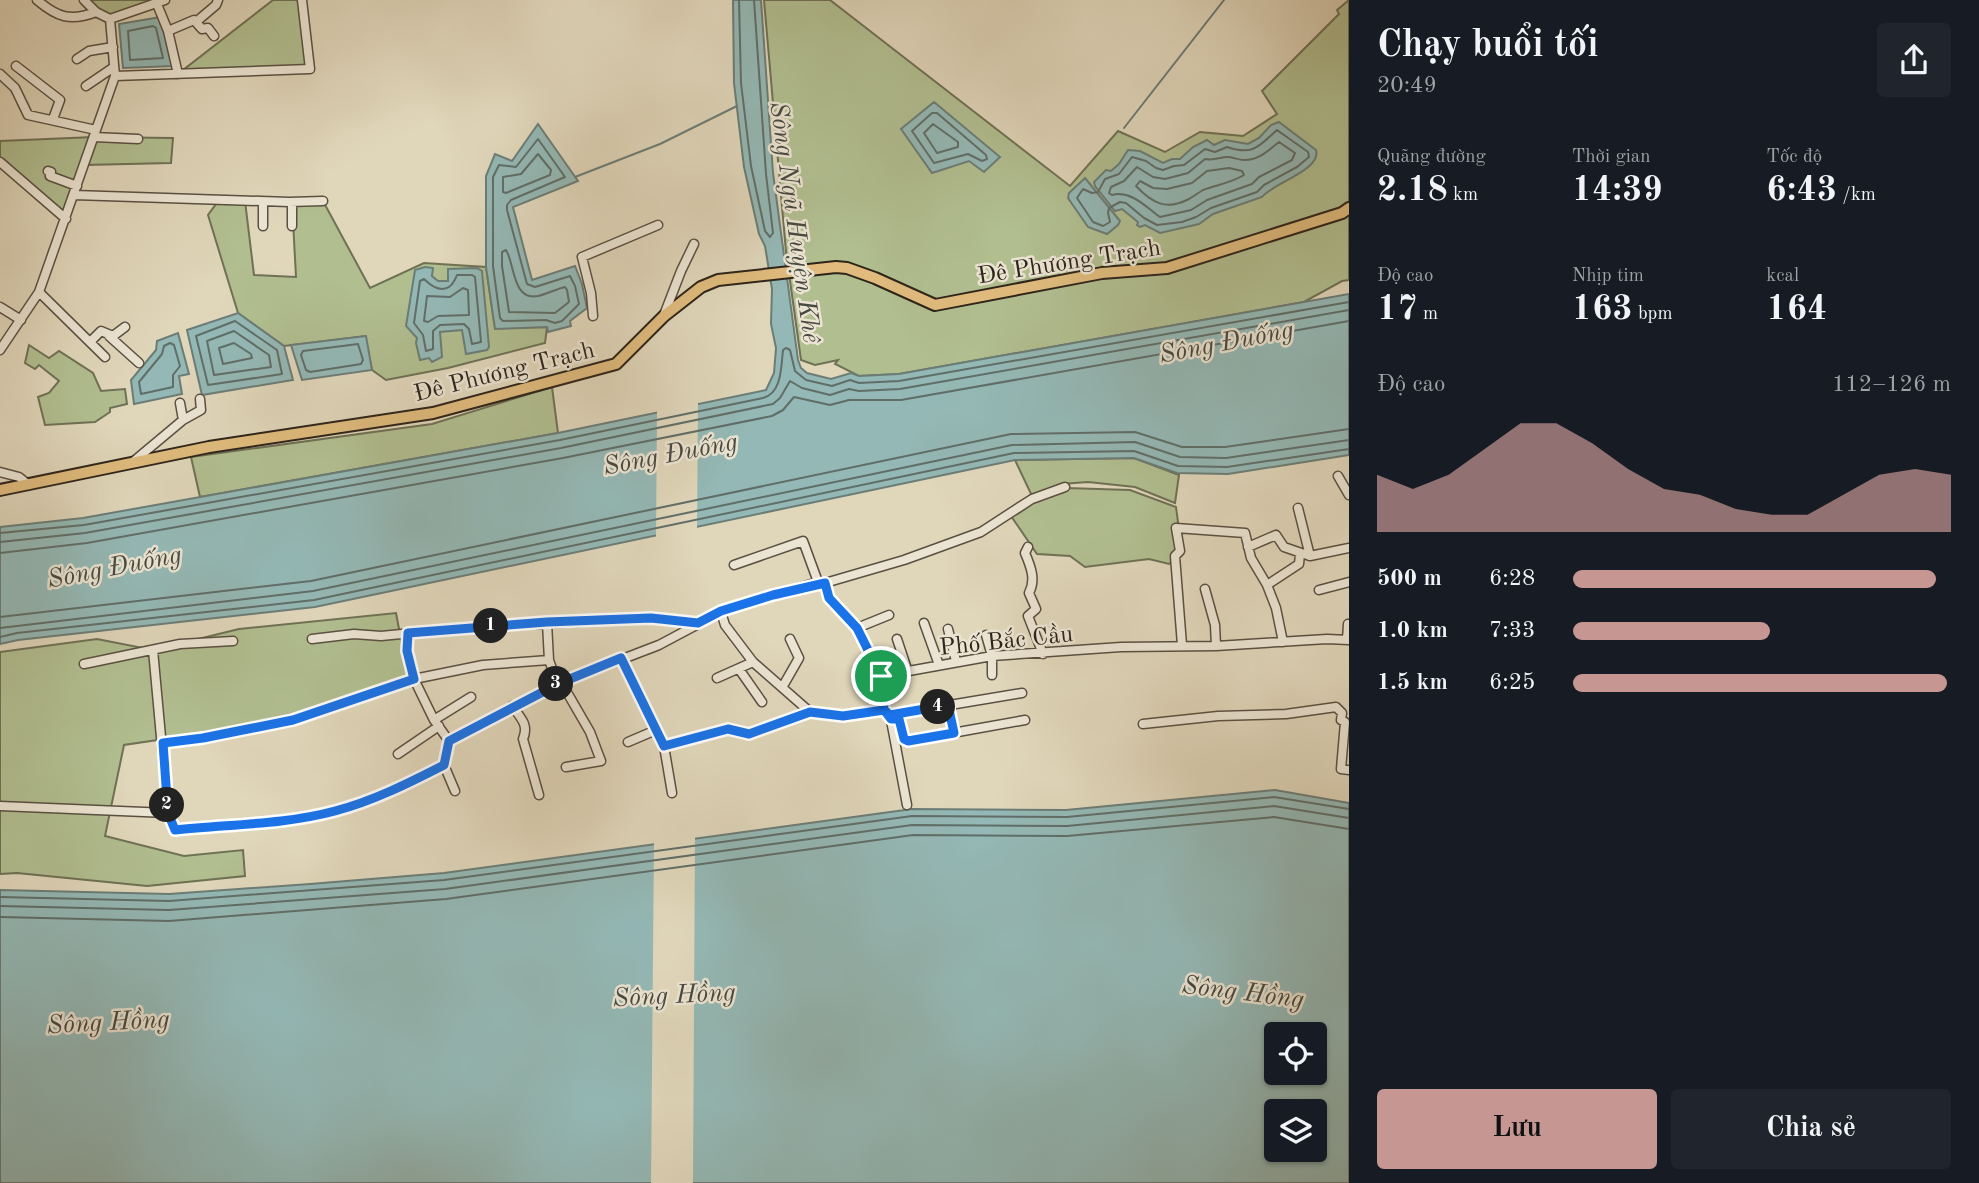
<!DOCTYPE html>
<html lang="vi">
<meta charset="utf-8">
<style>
:root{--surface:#171b24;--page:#20242c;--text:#f1f3f6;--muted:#9ea1a6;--accent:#c59692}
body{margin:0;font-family:"Old Standard TT",serif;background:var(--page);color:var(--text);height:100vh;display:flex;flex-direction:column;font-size:26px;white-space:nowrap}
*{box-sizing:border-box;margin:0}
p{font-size:23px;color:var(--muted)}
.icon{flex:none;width:38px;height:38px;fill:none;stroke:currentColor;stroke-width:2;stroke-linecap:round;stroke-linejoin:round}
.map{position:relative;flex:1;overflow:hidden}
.drawer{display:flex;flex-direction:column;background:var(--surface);width:630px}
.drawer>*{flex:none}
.fabs{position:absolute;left:1264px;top:1022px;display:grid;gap:14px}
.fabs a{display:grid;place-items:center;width:63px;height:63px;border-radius:7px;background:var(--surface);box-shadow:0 2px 5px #0004;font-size:35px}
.pin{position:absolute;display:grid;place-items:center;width:60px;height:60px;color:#fff;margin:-30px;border:4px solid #fff;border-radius:50%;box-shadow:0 2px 7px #0007}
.km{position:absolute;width:35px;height:35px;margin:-18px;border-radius:50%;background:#222;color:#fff;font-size:19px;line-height:35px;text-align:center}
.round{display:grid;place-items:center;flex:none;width:74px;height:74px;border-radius:7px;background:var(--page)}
.headline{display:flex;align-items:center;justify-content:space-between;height:119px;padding:0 28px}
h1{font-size:38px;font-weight:700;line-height:52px}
.figures{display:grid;grid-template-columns:repeat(3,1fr);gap:10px;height:119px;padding:7px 28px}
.figures div{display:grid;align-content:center}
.figures b{font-size:35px;font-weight:700}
.figures small{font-size:19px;font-weight:400}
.figures p{font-size:19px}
.chart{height:196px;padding:14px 28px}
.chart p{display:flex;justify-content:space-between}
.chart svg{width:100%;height:126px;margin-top:7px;fill:var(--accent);opacity:.7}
.primary-button{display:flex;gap:14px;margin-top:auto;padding:14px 28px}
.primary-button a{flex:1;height:80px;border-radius:7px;background:var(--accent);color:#111;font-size:28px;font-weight:700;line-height:80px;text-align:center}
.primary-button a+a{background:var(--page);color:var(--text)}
ul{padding:0 28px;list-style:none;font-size:23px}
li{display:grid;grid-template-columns:112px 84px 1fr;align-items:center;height:52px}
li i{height:18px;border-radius:9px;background:var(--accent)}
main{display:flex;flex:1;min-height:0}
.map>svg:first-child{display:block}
</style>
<main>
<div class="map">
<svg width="1349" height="1183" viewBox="0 0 1349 1183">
<rect width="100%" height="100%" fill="#e0d6ba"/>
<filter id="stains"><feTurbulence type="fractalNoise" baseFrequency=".00286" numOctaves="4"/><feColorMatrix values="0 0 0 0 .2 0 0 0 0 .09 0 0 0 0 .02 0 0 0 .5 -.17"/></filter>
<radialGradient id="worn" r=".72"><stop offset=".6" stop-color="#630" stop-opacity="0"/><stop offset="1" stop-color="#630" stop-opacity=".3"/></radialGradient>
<path fill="#b1be90" stroke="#6f7155" stroke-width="2" d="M84,0H165L110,19Z
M273,0H302L310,69L178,74Z
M764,0H830L1070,186L1118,131L1165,152L1200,132L1243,136L1277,114L1262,91L1339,14L1337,10L1349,0V280L1342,281L1304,302L899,374L859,376L835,364L838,360L815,365L801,360L786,252Z
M94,137L173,138L171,163L84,165L66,219L0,162V141Z
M219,200L245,201L254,275L296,277L292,202L323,201L370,288L424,263L486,267L495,328L547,327L545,343L448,368L386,380L372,370L365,336L284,346L238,313L208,215Z
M29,345L49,358L59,351L93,373L101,391L125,389L127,404L110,408V412L95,422L45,425L38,397L49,393L59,381L39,365L35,369L25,363Z
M552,387L558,433L200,497L191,457L432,424Z
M1134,458L1179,475L1175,503L1135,487L1088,482L1061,484L1032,496L1015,460Z
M1066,488L1130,490L1176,507L1182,553L1169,564L1149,559L1085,567L1070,556L1037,554L1011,516L1032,501Z
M396,613L408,676L291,716L198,734L124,745L105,836L184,856L243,850L245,876L147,886L17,873L0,874V652L97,639L153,650L239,629Z"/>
<path fill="#94b8b5" stroke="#6b7d77" stroke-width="2" fill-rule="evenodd" d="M733,0H761L773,173L798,360L801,368L807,373L831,379L851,373L859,376L899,374L1349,294V455L1228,474L1177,473L1134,458L1015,460L315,607L18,640L0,644V527L83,518L558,433L766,390L774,373L776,348L771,324L772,289L765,246L759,234L744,167L734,83Z
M161,17L173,66L123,68L119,24Z
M934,102L1000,157L984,172L969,161L932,173L901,129Z
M1279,122L1316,150C1322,170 1273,183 1262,197L1213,214L1199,224L1160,233L1145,225L1140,227L1137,225L1138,222L1122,209L1115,211L1095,186L1094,182L1106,170L1111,171L1119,164L1128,150L1140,151L1163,163L1172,159H1180L1193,147L1207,140L1214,145L1225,140L1248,144L1259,138L1271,125Z
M538,124L578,181L513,207L532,280L575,266L582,284L587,308L570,321L571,326L548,332L547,327L495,329L486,267V176L495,154L512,161Z
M1085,178L1120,221L1118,225L1107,234L1088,227L1068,198L1069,193Z
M425,267L433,268L432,276L438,281H448V269L477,268L482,271L489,347L487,350L466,354L462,330L440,332L442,357L432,362L429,358L420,360L416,343L417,338L406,326L415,270Z
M238,313L284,346L293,380L202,395L187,330Z
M178,333L189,374L179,376L182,394L134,404L131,380L156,350L157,341Z
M366,336L372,370L302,380L291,345Z
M1275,790L1349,803V1183H0V890L169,894L310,884L444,873L912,809L1066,810ZM1276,1034H1314V1073H1276ZM1276,1111H1314V1150H1276Z"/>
<path fill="#e0d6ba" d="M698,401L697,531L656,540L657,409Z
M695,835L693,1183H651L654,841Z"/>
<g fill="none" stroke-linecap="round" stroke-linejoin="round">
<path stroke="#606e68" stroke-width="2" d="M739,0L741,83L751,166L765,231L770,237L773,233L766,174L754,0
M153,26L156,28L163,58L130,60L128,31Z
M932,113H937L986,155L987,159L982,161L968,154L934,163L912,131Z
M933,124L958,142V147L937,153L924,133Z
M1277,130L1308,152L1309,157L1297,167L1264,185L1257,192L1211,208L1196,217L1182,222L1157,225L1144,218L1126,203L1120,202L1109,208L1108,213L1110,222L1103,226L1093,222L1077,198L1083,189L1092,193L1098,192L1105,179L1119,174L1132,157L1146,161L1156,168L1163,170L1174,166L1184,165L1205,149L1215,152L1227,147C1254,156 1259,146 1277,130Z
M538,139L565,177L511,200L507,205V210L527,284L535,287L570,276L575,286L579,304L562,321L555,323L546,320L503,321L500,318L493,266V177L499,165L516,167Z
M1279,142L1295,153L1292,160L1259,177L1252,184L1207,200L1191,210L1160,217C1146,207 1131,190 1112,195L1109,193L1111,187L1124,181L1137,167L1153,177L1165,179L1188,173L1205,159C1215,161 1219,157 1228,157C1232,157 1239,160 1244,160C1259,160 1269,150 1279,142Z
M538,154L551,170L550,175L506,193L503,192V177L521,174Z
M1229,168L1242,171L1244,175C1231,183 1216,185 1203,190C1198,193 1194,196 1189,199C1166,211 1152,203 1136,186L1140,181L1153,188L1167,189L1192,183L1207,171Z
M506,250C515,264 512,301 538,296C547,294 556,289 565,287L567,290L569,302L555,313L509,312L502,266V252Z
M457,275H472L475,277L481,342L472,344L469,329L464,324L440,325L433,331V349L426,351L423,335L414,323L420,281L424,279C437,292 450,294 457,275Z
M463,288L468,290L469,315L438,316L428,322L424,321L427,296L450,297Z
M235,321L277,350L282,374L208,385L196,336Z
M234,331L269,355L271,367L214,375L207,341Z
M170,343L174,345L180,366L173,375V387L141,394L139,382L162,354L164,346Z
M234,343L251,354L252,358L223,364L219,348Z
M358,344L363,360L361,364L310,372L306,370L301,355L303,351Z
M0,533L84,525L560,440L763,398C782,393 781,367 783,350L786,348L790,350L795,371L806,380L832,386L850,380L859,383L899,381L1349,302
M0,542L85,533L561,448L773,404L780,398L790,381L802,388L830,395L849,389L859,391L900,389L1349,310
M0,553L87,543L563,458L772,416L783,410L794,397L830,405L849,400H901L1349,321
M0,617L311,581L1011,434L1135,432L1182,447H1225L1349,429
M0,628L313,591L1012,445L1135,442L1180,457L1226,458L1349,440
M0,637L17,633L314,600L1014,453L1134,451L1178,466L1227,467L1349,449
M0,897L169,901L444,880L912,816L1067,817L1274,797L1349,809
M0,906L169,910L445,889L912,825L1067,826L1274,806L1349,818
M0,917L169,921L446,899L913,835L1067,836L1274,817L1349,829"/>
<path stroke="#6b7d77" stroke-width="2" d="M1124,128L1224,0
M575,177L660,144L737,106"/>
<g stroke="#5a5042" stroke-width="11">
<path id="minor" d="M37,0C57,17 70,22 96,12
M157,4L168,31L178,74
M110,19L165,0
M196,22L216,5L218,0
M168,31L194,20L202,29L208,28L214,36
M77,59L89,51L113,47
M16,66L60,100L53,119
M0,74L15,88L28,115L96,130
M115,76L310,69L302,0
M86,86L114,67
M94,137L138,139
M0,162L66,219
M48,171L51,172L50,176L77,186
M74,195L289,202L323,201
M263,202V226
M292,226V202
M39,292L105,357
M0,307L21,320
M664,315L681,271L694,244
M593,316L591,293L582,257L658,225
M109,336L139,363
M90,342L101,331L113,336L125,327
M0,350L39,292L115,76L110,19L96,12L84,0
M183,420L201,410L200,399
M134,461L183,420L180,403
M0,472L19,477L29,485
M1338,476L1349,495
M1298,508L1310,556
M1028,547L1025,553C1031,567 1036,580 1029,593L1036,609L1028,616L1043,654
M1248,547L1276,535L1284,547L1310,556L1349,548
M734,565L803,541L818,582
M825,583L904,560L981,532L1032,499L1065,487
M1267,585L1299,564L1300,554
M1205,589L1215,625L1216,646
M1319,590L1349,582
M721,612L725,625L753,662L810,712L843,716L884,710
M547,623L549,660L556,680L568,694L590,732L601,761L566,767
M924,623L939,665
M857,628L889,615
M948,629L956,661
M408,633L407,651L414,679L483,665L549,660
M986,635L992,656V675
M312,639L354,634L381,636L463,628L651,618L698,623
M897,639L908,672
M1347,640L1348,624
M1182,645L1175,556L1180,551L1176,528L1245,533L1251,558L1267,585L1276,608L1283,642
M153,650L168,813
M621,658L656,730L628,742
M84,664L180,644L233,641
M739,669L762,702
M717,678L753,662
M861,680L881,676L884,710L890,715L907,805
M783,686L799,658L790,639
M948,705L954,733
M512,706C521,718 529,725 523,739L539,795
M890,715L1022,693
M891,719L897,717L899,719L904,739L908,741L1025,720
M434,720L471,697
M1143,724L1218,716L1286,714L1336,707L1342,713L1341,720L1345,722L1341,769L1349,770
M656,730L664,746L672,793
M163,743L203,738L293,720L414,679L434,720L449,741
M664,746L728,729L749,734L810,712
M398,754L439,726
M444,765L455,791
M0,806L168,813L175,830C229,824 283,825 335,811C373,801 409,783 444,765L449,741L560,683L659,645L721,612L818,582L825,583L829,598L857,628L881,676L992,656L1121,647L1216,646L1327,639L1349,640"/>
</g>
<g stroke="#2d241a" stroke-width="14">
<path id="major" d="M0,490L209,447L433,413L616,364L664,316L701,287L718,280L836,267L847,268L875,278L935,305L1102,273L1167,268L1342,213L1349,208"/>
</g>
<use href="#minor" stroke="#ebe4d2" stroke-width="8"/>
<use href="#major" stroke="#e0bb7d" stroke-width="10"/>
</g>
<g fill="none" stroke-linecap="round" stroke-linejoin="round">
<g stroke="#fff" stroke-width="14">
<path id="route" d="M881,676L857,628L829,598L825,583L773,595L721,611L698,623L651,618L547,622L408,633L407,651L414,679L293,720L203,738L163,743L168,813L175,830C229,824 283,825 335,811C373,801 409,783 444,765L449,741L560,683L621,658L664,746L728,729L749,734L810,712L843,716L884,710L890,715L948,705L954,733L908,741L904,739L899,719H891L884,710L881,676"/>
</g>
<use href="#route" stroke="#1a73e8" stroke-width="9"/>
</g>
<g text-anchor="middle" stroke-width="5" stroke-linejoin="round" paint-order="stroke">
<g font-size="24" fill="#2d241a" stroke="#ebe4d2">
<text transform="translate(1069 261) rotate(-9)" y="8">Đê Phương Trạch</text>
<text transform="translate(504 371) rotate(-14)" y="8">Đê Phương Trạch</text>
<text transform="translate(1006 640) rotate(-6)" y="8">Phố Bắc Cầu</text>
</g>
<g font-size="26" font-style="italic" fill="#474941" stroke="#ebe4d2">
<text transform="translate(796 222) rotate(82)" y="9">Sông Ngũ Huyện Khê</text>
<text transform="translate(1226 341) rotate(-11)" y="9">Sông Đuống</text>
<text transform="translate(670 453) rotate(-11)" y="9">Sông Đuống</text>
<text transform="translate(114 566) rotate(-11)" y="9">Sông Đuống</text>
<text transform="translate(1243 991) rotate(7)" y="9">Sông Hồng</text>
<text transform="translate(674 994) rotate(-3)" y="9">Sông Hồng</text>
<text transform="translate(108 1021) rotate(-3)" y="9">Sông Hồng</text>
</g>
</g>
<rect width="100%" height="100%" filter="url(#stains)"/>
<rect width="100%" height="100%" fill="url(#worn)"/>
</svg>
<div class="fabs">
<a><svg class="icon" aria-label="locate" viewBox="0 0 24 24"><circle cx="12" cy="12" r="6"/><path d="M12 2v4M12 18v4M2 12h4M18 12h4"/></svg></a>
<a><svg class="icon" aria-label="layers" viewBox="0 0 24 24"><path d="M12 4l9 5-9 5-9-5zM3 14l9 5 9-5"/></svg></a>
</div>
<div class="pin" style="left:881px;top:676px;background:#1e9e55"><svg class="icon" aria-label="arrive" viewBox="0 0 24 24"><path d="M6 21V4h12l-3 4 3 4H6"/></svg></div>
<b class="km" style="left:491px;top:626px">1</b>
<b class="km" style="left:167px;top:805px">2</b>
<b class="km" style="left:556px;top:684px">3</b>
<b class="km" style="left:938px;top:707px">4</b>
</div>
<section class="drawer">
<div class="headline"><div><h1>Chạy buổi tối</h1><p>20:49</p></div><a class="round"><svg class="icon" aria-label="share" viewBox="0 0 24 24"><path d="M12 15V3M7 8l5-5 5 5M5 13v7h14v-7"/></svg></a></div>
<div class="figures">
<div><p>Quãng đường</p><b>2.18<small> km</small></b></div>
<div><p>Thời gian</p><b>14:39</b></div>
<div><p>Tốc độ</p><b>6:43<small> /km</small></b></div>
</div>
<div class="figures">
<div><p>Độ cao</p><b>17<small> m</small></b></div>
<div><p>Nhịp tim</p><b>163<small> bpm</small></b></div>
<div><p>kcal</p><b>164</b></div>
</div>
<div class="chart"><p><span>Độ cao</span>112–126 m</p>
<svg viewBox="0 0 160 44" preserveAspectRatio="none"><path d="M0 44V24L10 29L20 24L30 15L40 6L50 6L60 13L70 22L80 29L90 31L100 36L110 38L120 38L130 31L140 24L150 22L160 24V44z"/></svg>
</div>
<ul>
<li><b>500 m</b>6:28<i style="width:96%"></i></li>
<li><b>1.0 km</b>7:33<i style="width:52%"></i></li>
<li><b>1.5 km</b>6:25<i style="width:99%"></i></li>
</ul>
<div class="primary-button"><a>Lưu</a><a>Chia sẻ</a></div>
</section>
</main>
